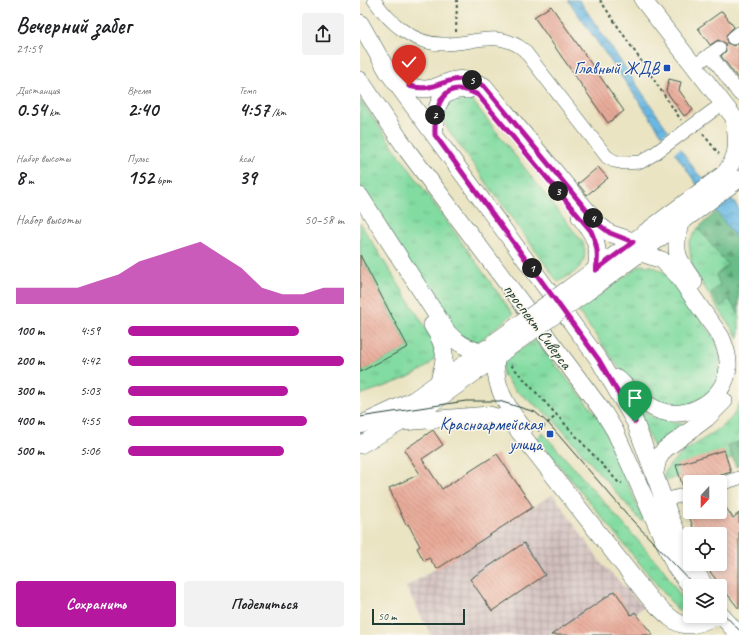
<!DOCTYPE html>
<html lang="ru">
<meta charset="utf-8">
<style>
:root{--surface:#fff;--page:#f2f2f2;--text:#202124;--muted:#757577;--accent:#b5179e}
body{margin:0;font-family:Caveat,sans-serif;background:var(--page);color:var(--text);height:100vh;display:flex;flex-direction:column;font-size:15px;white-space:nowrap}
*{box-sizing:border-box;margin:0}
p{font-size:13px;color:var(--muted)}
.icon{flex:none;width:22px;height:22px;fill:none;stroke:currentColor;stroke-width:2;stroke-linecap:round;stroke-linejoin:round}
.map{position:relative;flex:1;overflow:hidden}
.sheet{display:flex;flex-direction:column;background:var(--surface);width:360px}
.sheet>*{flex:none}
.needle{width:26px;rotate:201deg}
.tools{position:absolute;left:323px;top:475px;display:grid;gap:8px}
.tools a{display:grid;place-items:center;width:44px;height:44px;border-radius:4px;background:var(--surface);box-shadow:0 2px 6px #0003;font-size:20px}
.scale{position:absolute;left:12px;bottom:10px;width:93px;box-sizing:border-box;padding-left:4px;border:2px solid #1f3d34;border-top:0;font-size:11px;line-height:14px;white-space:nowrap;color:#1f3d34;-webkit-text-stroke:3px #fbf7ec;paint-order:stroke}
.pin{position:absolute;display:grid;place-items:center;width:34px;height:34px;color:#fff;margin:-41px -17px;border-radius:50% 50% 50% 0;rotate:-45deg;box-shadow:0 0 4px #0007}
.pin .icon{rotate:45deg}
.km{position:absolute;width:20px;height:20px;margin:-10px;border-radius:50%;background:#222;color:#fff;font-size:11px;line-height:20px;text-align:center}
.round{display:grid;place-items:center;flex:none;width:42px;height:42px;border-radius:4px;background:var(--page)}
.overview{display:flex;align-items:center;justify-content:space-between;height:68px;padding:0 16px}
h1{font-size:22px;font-weight:600;line-height:30px}
.stats{display:grid;grid-template-columns:repeat(3,1fr);gap:6px;height:68px;padding:4px 16px}
.stats div{display:grid;align-content:center}
.stats b{font-size:20px;font-weight:600}
.stats small{font-size:11px;font-weight:400}
.stats p{font-size:11px}
.chart{height:112px;padding:8px 16px}
.chart p{display:flex;justify-content:space-between}
.chart svg{width:100%;height:72px;margin-top:4px;fill:var(--accent);opacity:.7}
.action{display:flex;gap:8px;margin-top:auto;padding:8px 16px}
.action a{flex:1;height:46px;border-radius:4px;background:var(--accent);color:#fff;font-size:16px;font-weight:600;line-height:46px;text-align:center}
.action a+a{background:var(--page);color:var(--text)}
ul{padding:0 16px;list-style:none;font-size:13px}
li{display:grid;grid-template-columns:64px 48px 1fr;align-items:center;height:30px}
li i{height:10px;border-radius:5px;background:var(--accent)}
main{display:flex;flex:1;min-height:0}
.map>svg:first-child{display:block}
</style>
<main>
<section class="sheet">
<div class="overview"><div><h1>Вечерний забег</h1><p>21:59</p></div><a class="round"><svg class="icon" aria-label="share" viewBox="0 0 24 24"><path d="M12 15V3M7 8l5-5 5 5M5 13v7h14v-7"/></svg></a></div>
<div class="stats">
<div><p>Дистанция</p><b>0.54<small> km</small></b></div>
<div><p>Время</p><b>2:40</b></div>
<div><p>Темп</p><b>4:57<small> /km</small></b></div>
</div>
<div class="stats">
<div><p>Набор высоты</p><b>8<small> m</small></b></div>
<div><p>Пульс</p><b>152<small> bpm</small></b></div>
<div><p>kcal</p><b>39</b></div>
</div>
<div class="chart"><p><span>Набор высоты</span>50–58 m</p>
<svg viewBox="0 0 160 44" preserveAspectRatio="none"><path d="M0 44V34L10 34L20 34L30 34L40 30L50 26L60 18L70 14L80 10L90 6L100 14L110 22L120 34L130 38L140 38L150 34L160 34V44z"/></svg>
</div>
<ul>
<li><b>100 m</b>4:59<i style="width:79%"></i></li>
<li><b>200 m</b>4:42<i style="width:100%"></i></li>
<li><b>300 m</b>5:03<i style="width:74%"></i></li>
<li><b>400 m</b>4:55<i style="width:83%"></i></li>
<li><b>500 m</b>5:06<i style="width:72%"></i></li>
</ul>
<div class="action"><a>Сохранить</a><a>Поделиться</a></div>
</section>
<div class="map">
<svg width="379" height="635" viewBox="0 0 379 635">
<defs>
<pattern id="industrial-grid" width="8" height="8" patternUnits="userSpaceOnUse"><rect width="8" height="8" fill="#d1bfbe"/><path d="M0 4h8M4 0v8" fill="none" stroke="#a99c9b"/></pattern>
<pattern id="grass-tufts" width="24" height="20" patternUnits="userSpaceOnUse"><rect width="24" height="20" fill="#82dba1"/><path d="M3 7l-1-3M5 7V3M7 7l1-3M15 17l-1-3M17 17v-4M19 17l1-3" fill="none" stroke="#6ab384"/></pattern>
<pattern id="forest-firs" width="22" height="20" patternUnits="userSpaceOnUse"><rect width="22" height="20" fill="#69bb87"/><path d="M5 1l3.5 6h-7zM16 11l3.5 6h-7z" fill="#56996f"/></pattern>
<pattern id="water-waves" width="16" height="10" patternUnits="userSpaceOnUse"><rect width="16" height="10" fill="#69b8e3"/><path d="M0 5q4-4 8 0t8 0" fill="none" stroke="#5697b9"/></pattern>
<pattern id="building-back-hatch" width="6" height="6" patternUnits="userSpaceOnUse"><rect width="6" height="6" fill="#e9ab9a"/><path d="M-1 5l2 2M0 0l6 6M5-1l2 2" fill="none" stroke="#bc8c7e"/></pattern>
</defs>
<rect width="100%" height="100%" fill="#fbf7ec"/>
<filter id="ink" filterUnits="userSpaceOnUse"><feTurbulence type="fractalNoise" baseFrequency=".025" numOctaves="2"/><feDisplacementMap in="SourceGraphic" scale="8" xChannelSelector="R" yChannelSelector="G"/><feConvolveMatrix kernelMatrix="1 2 1 2 8 2 1 2 1" color-interpolation-filters="sRGB"/></filter>
<filter id="wash" filterUnits="userSpaceOnUse"><feTurbulence type="fractalNoise" baseFrequency=".012" numOctaves="4" result="noise"/><feDisplacementMap in="SourceGraphic" scale="16" xChannelSelector="R" yChannelSelector="G"/><feGaussianBlur stdDeviation="0.9" result="paint"/><feColorMatrix in="noise" values="0 0 0 0 0 0 0 0 0 0 0 0 0 0 0 0 0 1.4 0 .05"/><feComposite in="paint" operator="in"/></filter>
<g filter="url(#wash)">
<rect width="100%" height="100%" fill="#eae4c3"/>
<path fill="url(#industrial-grid)" d="M193,494L242,564L284,607L245,635H71L46,587Z"/>
<path fill="url(#grass-tufts)" stroke="#508c6a" d="M104,96L111,99L223,243C230,266 215,272 198,282L87,128L82,116L91,98Z
M0,100L153,314L117,343L95,335L0,186Z
M0,223L72,338L76,355C69,375 20,387 0,395V372L48,347L0,255Z
M338,228L368,265L356,275L369,299L379,314V339L335,273L331,261L329,242Z
M281,265L292,266L308,274L356,340L360,355V376L348,395L326,406L302,404L284,394L268,380L218,311Z
M175,340L240,419L284,521L280,520L191,417L155,390L143,375L142,362Z
M379,403V442L368,445L372,458L305,481L304,475C312,452 355,437 372,417C375,413 377,407 379,403Z
M279,408L293,417L323,424V426L294,447L276,409Z
M183,433L303,569L323,600L326,604L325,608L319,610L317,609L177,438Z"/>
<path fill="url(#forest-firs)" stroke="#447c5e" d="M357,211L379,242V314L369,299L361,307L351,293L360,285L356,275L368,265L338,228Z
M379,442V466L376,467L368,445Z"/>
<path fill="url(#water-waves)" stroke="#447a8c" d="M208,0H219L337,173L373,200L379,209V242L338,186Z"/>
<path fill="#eae4c3" d="M310,130L322,147L312,154L300,137Z"/>
<g id="blocks">
<path fill="url(#building-back-hatch)" d="M191,6L264,111L248,123L174,17Z
M362,11L374,27L366,35L367,43L374,46L379,43V80L361,56L366,51L365,43L358,40L350,45L338,28Z
M309,79L321,82L319,90L333,110L324,116L306,91Z
M238,167L248,178L227,195L218,184Z
M0,255L48,347L0,372Z
M73,430L83,445L62,459L82,489L137,454L173,507L77,569L69,558L64,561L57,548L60,546L48,524L46,525L29,488L60,474L44,450Z
M364,450L371,472L338,482H330V485L323,487L316,465Z
M360,499L373,518L379,513V609L344,564H360V534H335L328,512H360Z
M164,543L185,575L132,611L110,579Z
M255,591L271,615L275,612L293,635H191Z"/>
</g>
</g>
<g filter="url(#ink)">
<use href="#blocks" fill-opacity="0" stroke="#3d5649" stroke-width="1"/>
<g fill="none" stroke-linecap="round" stroke-linejoin="round">
<g stroke="#3d5649" stroke-width="14">
<path id="minor" d="M14,0C30,23 54,45 84,44C113,44 139,29 164,50L247,157L254,161L264,163L281,162L294,154L362,104
M373,38L379,33
M350,54L379,94
M334,66L359,48
M360,484L379,478
M305,500L330,493"/>
</g>
<g stroke="#3d5649" stroke-width="18">
<path id="major" d="M283,0L379,124
M0,23L28,72L239,360L275,422L311,519L330,561
M35,76C42,81 49,87 57,88C83,94 88,68 124,86L238,224L249,233L273,241
M0,80L47,150L244,413L255,431L315,566L330,586
M75,135C74,110 77,87 108,90
M0,196L88,333C98,344 107,348 121,352
M220,217C234,234 241,247 236,269
M320,223C313,253 317,258 334,282
M232,272L364,174C379,157 378,142 374,120
M237,285L379,179
M72,325C87,348 87,357 78,383
M136,357C133,385 147,408 164,429
M257,378C270,390 281,403 298,410C328,422 366,399 368,367C369,356 365,346 361,337L318,276L302,260L281,253
M42,422L129,415L143,419L154,425L290,599C315,622 321,635 355,616
M0,425L54,400L127,348
M0,445L61,411L142,353
M295,472L298,459L304,450L347,418L364,401
M331,564L345,586
M360,614L379,635"/>
</g>
<path stroke="#3d5649" stroke-width="2" stroke-dasharray="3 3" stroke-linecap="butt" d="M240,0L321,120
M96,32L97,0
M343,134L359,154
M151,365L259,483H262
M178,431L197,415"/>
<use href="#minor" stroke="#fff" stroke-width="13"/>
<use href="#major" stroke="#fff" stroke-width="17"/>
<path stroke="#1f3d34" stroke-width="1" d="M0,417L106,401H139L175,412L188,423L272,520L335,586
M360,610L379,630"/>
<g stroke="#3d5649" stroke-width="18" stroke-linecap="butt">
<path id="major-bridge" d="M135,342L229,274
M144,351L237,285"/>
</g>
<use href="#major-bridge" stroke="#fff" stroke-width="17"/>
</g>
</g>
<g fill="none" stroke-linecap="round" stroke-linejoin="round" filter="url(#ink)">
<g stroke="#fff" stroke-width="8">
<path id="route" d="M49,86C81,95 88,67 124,86L238,224L250,233L273,242L236,270C239,254 237,245 231,231L118,95C83,76 74,106 75,135L239,360L275,422"/>
</g>
<use href="#route" stroke="#b5179e" stroke-width="5"/>
</g>
<g fill="#1a4fb4" stroke="#fbf7ec" stroke-width="1.5">
<rect x="303" y="64" width="8" height="8" rx="2"/>
<rect x="186" y="430" width="8" height="8" rx="2"/>
</g>
<g text-anchor="middle" stroke-width="3" stroke-linejoin="round" paint-order="stroke">
<g font-size="17" fill="#164399" stroke="#fbf7ec" text-anchor="end">
<text x="299" y="74">Главный ЖДВ</text>
<text x="182" y="430">Красноармейская<tspan x="182" dy="20">улица</tspan></text>
</g>
<g font-size="17" fill="#1f3d34" stroke="#fbf7ec">
<text transform="translate(178 326) rotate(53)" y="6">проспект Сиверса</text>
</g>
</g>
</svg>
<div class="tools">
<a><svg class="needle" viewBox="-14 -14 28 28"><path d="M0-13l5 13h-10z" fill="#e53935"/><path d="M0 13l5-13h-10z" fill="#757577"/></svg></a>
<a><svg class="icon" aria-label="locate" viewBox="0 0 24 24"><circle cx="12" cy="12" r="6"/><path d="M12 2v4M12 18v4M2 12h4M18 12h4"/></svg></a>
<a><svg class="icon" aria-label="layers" viewBox="0 0 24 24"><path d="M12 4l9 5-9 5-9-5zM3 14l9 5 9-5"/></svg></a>
</div>
<div class="scale">50 m</div>
<div class="pin" style="left:275px;top:422px;background:#1e9e55"><svg class="icon" aria-label="arrive" viewBox="0 0 24 24"><path d="M6 21V4h12l-3 4 3 4H6"/></svg></div>
<div class="pin" style="left:49px;top:86px;background:#d93025"><svg class="icon" aria-label="check" viewBox="0 0 24 24"><path d="M5 12l5 5 9-10"/></svg></div>
<b class="km" style="left:172px;top:268px">1</b>
<b class="km" style="left:75px;top:115px">2</b>
<b class="km" style="left:198px;top:191px">3</b>
<b class="km" style="left:233px;top:218px">4</b>
<b class="km" style="left:112px;top:80px">5</b>
</div>
</main>
